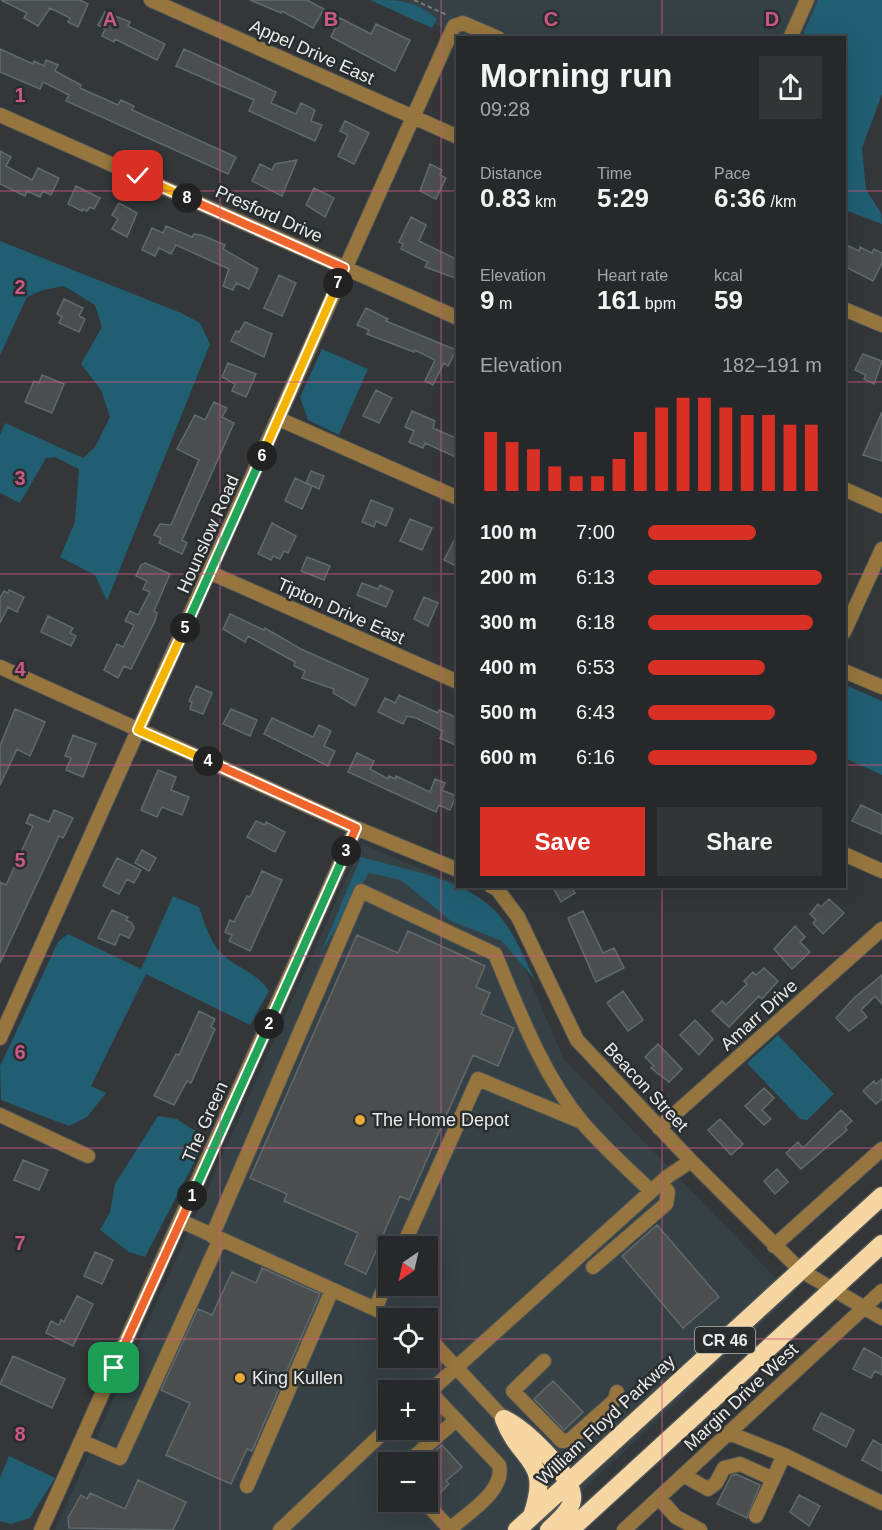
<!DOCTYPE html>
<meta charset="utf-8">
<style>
:root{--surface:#26292b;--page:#323537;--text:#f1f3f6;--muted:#a4a6a9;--line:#424547;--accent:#d93025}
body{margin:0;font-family:Arial,sans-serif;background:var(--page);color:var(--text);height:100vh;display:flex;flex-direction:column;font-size:22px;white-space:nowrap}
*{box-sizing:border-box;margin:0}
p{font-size:20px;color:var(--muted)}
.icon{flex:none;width:33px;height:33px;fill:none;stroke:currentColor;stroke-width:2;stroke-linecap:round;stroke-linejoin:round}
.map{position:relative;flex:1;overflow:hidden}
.sheet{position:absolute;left:456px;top:36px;width:390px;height:852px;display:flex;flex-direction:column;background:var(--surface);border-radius:0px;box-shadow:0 6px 24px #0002,0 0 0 2px var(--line)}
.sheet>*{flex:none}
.needle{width:39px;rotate:214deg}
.tools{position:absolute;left:378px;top:1236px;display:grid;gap:12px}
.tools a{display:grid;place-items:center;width:60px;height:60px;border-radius:0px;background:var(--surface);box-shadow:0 6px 24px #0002,0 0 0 2px var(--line);font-size:30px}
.pin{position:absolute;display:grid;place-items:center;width:51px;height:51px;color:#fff;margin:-26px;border-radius:12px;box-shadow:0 3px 9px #0006}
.km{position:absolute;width:30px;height:30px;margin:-15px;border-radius:50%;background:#222;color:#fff;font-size:16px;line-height:30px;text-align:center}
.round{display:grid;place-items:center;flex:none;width:63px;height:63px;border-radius:0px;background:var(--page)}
.head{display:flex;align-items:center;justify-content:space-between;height:102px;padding:0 24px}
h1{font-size:33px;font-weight:800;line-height:45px}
.stats{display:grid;grid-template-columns:repeat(3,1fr);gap:9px;height:102px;padding:6px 24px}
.stats div{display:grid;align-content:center}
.stats b{font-size:26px;font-weight:800}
.stats small{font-size:16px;font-weight:400}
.stats p{font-size:16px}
.chart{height:168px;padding:12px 24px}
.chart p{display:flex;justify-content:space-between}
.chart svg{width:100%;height:108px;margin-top:6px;stroke:var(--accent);stroke-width:6}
.primary-button{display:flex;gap:12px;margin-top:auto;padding:12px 24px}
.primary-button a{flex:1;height:69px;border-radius:0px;background:var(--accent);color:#fff;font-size:24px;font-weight:800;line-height:69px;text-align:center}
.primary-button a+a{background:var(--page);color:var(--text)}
ul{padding:0 24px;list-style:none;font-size:20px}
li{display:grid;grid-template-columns:96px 72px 1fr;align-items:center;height:45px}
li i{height:15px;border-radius:8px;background:var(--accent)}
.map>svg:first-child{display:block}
</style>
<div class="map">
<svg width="882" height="1530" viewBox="0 0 882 1530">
<rect width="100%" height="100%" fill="#333739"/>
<path fill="#364145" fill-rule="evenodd" d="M381,0H830L812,38L463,37Z
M362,844L457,884L507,929L564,1059L792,1295L540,1530H55ZM388,1246H428V1286H388ZM388,1318H428V1358H388ZM388,1390H428V1430H388ZM388,1462H428V1502H388Z"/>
<path fill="#215e72" d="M370,0C399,0 415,0 437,19L432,28Z
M818,0H882V94L862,148L866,190L881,213L882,224L845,210L844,38L802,37Z
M0,241L181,313L200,323L210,344L107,601L95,575L60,557L75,522L79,469L55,457L46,458L20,503L0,493V435L5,423L83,458L95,447L110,417L101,390L81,364L102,327L95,305L64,286L43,290L27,297L0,355Z
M322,349L368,369L339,435L308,420L300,397Z
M848,686L882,701V775L845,758V687Z
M361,857C405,870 469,879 499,915C515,934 524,958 535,980L502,941L451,921L401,880L369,873L320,955Z
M173,896L199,907C204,922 210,942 221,953C236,968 257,972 269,991L250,1025L146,974L91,1086L106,1093L87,1117L69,1126L1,1100L0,1066L58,942L68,934L141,969Z
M778,1035L834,1094L807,1120L800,1119L747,1063Z
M158,1116L177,1119L195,1131L197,1157L145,1257L129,1252L100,1230L110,1212L115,1184Z
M9,1456L55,1478L30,1518L11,1524L0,1521V1478Z"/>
<path fill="#4a4e4f" stroke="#64696a" stroke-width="1.5" d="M1,0H80L88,4L78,27L68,22L70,18L50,8L38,26L24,18L27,13Z
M250,0H307L324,9L313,28L282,11L281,13Z
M105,12L130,22L128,26L165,44L157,60L115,39L114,42L102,36L105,29L98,25Z
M340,18L371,34L376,24L410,40L395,71L331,37Z
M0,49L33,64L34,61L44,66L46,60L58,65L55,71L81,85L80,88L118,105L121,100L134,106L132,110L236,157L228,174L66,101L69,95L43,82L40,89L0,72Z
M184,49L276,92L271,103L296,114L301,103L315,110L311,121L322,125L315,141L249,111L254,100L176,66Z
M345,121L369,133L354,164L338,156L348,135L340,131Z
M0,151L11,157L6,166L32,180L38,168L59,178L51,195L43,191L40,197L27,191L25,196L0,184Z
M297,160L282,196L252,181L260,164L272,170L275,164Z
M430,164L442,170L440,175L446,178L436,199L420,191Z
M76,186L100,198L94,209L90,207L87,211L83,209L82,211L68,204Z
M314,188L334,198L325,217L306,205Z
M119,203L137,213L127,237L112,229L118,219L112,215Z
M411,217L426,225L419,241L458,260L455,278L425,267L428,262L401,249L403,244L399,242Z
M166,226L192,237L194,234L201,235L225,245L223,249L258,269L249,289L236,283L233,290L223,286L229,269L176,245L171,254L159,248L155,256L142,250L152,228L163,233Z
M844,244L859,251L860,247L872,253L874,249L882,253V263L873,281L844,266Z
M279,275L296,283L282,316L264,308Z
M64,299L83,308L79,316L85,319L79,332L59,323L62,317L57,314Z
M366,308L388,319L386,321L456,350L448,366L444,363L433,385L425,381L435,360L415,350L414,352L367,334L369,330L357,325Z
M245,322L272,334L264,357L231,341L236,331L239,332Z
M863,354L882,361L874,384L864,379L866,375L855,370Z
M228,363L256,374L246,397L232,391L235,384L222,377Z
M42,375L64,384L52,413L25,402L34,381L39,383Z
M376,390L392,398L379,423L363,416Z
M214,402L227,408L222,417L234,423L182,540L187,543L182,554L159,543L161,538L154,535L160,524L171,525L199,460L177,449L195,415L205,420Z
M412,411L435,421L433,428L458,439V458L425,443L423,448L409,442L414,431L405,427Z
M882,412V461L863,455Z
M311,471L324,476L319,489L306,483Z
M295,478L312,486L302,509L285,501Z
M371,500L393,509L386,526L376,521L374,527L362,522Z
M410,519L432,528L422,550L400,541Z
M272,523L296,536L288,553L284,551L280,559L273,556L271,560L258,554Z
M458,533V567L444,560Z
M307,557L330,566L324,580L301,571Z
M145,563L170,574L154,611L157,613L155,621L131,669L124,666L118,678L104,670L117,644L123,647L134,625L125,621L130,611L138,615L150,592L143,589L147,581L136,576L141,565Z
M362,583L378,589L380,585L393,591L386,607L357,595Z
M9,590L24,597L17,612L8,607L0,623V598L4,591L8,593Z
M424,597L438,603L428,626L414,619Z
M230,614L264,630L265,628L301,649L368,679L355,706L333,693L334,689L302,678L305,671L294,666L295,662L248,636L245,642L223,629Z
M48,616L73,628L70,633L76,636L71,646L41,632Z
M196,686L212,693L203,714L190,709L192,702L189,701Z
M399,695L438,713L439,710L458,718V746L440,738L443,731L416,718L407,716L403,724L378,712L385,698L395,703Z
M15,709L45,722L30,756L17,749L0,785V746Z
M231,709L257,720L250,736L223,724Z
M272,718L313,737L319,725L331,731L324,746L335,751L328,766L264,734Z
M73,735L96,744L83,777L66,770L71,758L65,756Z
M357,753L374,761L370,769L388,779L389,776L395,779L396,776L430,792L435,779L445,783L442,790L456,796L450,810L439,805L436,812L348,772Z
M158,770L176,777L171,790L189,797L182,815L162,807L157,817L141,810Z
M861,805L882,815V834L852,821Z
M54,810L73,818L63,838L59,836L0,963V882L6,885L33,826L26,823L30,814L49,822Z
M256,821L265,825L266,822L285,832L275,852L247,837Z
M142,850L156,858L149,871L135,863Z
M117,858L141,870L134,883L127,879L119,894L103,886Z
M262,871L282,880L250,951L229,941L232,935L225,932L230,920L234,922L247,896L250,897Z
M552,886H571L575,893L561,902Z
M829,899L844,913L823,934L813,923L816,920L810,914L818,904L821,907Z
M112,910L128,917L126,920L132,923L134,928L129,938L120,934L115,945L98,938Z
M583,911L603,953L614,948L624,968L596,982L568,918Z
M795,926L805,937L800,942L810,952L792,969L774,949Z
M408,931L485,966L476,987L490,993L481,1014L514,1028L498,1066L473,1055L409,1200L400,1196L366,1274L345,1264L358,1233L284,1201L287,1194L250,1178L357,935L398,953Z
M764,968L778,981L762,999L759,996L729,1027L712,1011L722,1001L726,1005L747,984L744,981L753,972L756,975Z
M882,975V1004L875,996L861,1010L867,1017L849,1031L836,1018L854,998Z
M623,991L643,1020L628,1031L607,1003Z
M199,1011L215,1019L211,1027L215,1029L191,1083L187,1081L174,1105L154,1096L176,1054L179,1055Z
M695,1020L713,1039L699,1055L680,1035Z
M658,1044L682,1069L669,1082L651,1068L654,1066L645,1057Z
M882,1079V1099L876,1104L863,1091L874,1081L876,1084Z
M764,1088L774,1098L762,1110L771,1119L764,1125L745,1106Z
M841,1110L852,1121L845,1127L847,1130L801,1169L786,1153L798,1142L803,1148Z
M720,1119L743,1144L731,1155L708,1130Z
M23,1160L48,1170L39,1190L14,1180Z
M777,1169L788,1182L775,1194L764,1181Z
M657,1225L719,1297L683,1328L622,1256Z
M95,1252L113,1260L102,1284L84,1276Z
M262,1268L320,1294L252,1451L247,1449L231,1484L166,1455L190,1403L161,1390L198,1309L212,1315L232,1272L256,1283Z
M77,1296L93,1304L73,1346L46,1333L51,1321L59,1325L61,1320L64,1322Z
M864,1348L882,1358V1375L875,1371L871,1378L853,1369Z
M13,1356L65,1379L52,1408L0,1384Z
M553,1381L583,1412L564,1430L534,1399Z
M821,1413L854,1430L846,1447L813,1429Z
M873,1440L882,1445V1471L862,1460Z
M442,1445L462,1467L446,1481L449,1484L434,1499L428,1492V1457Z
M736,1474L760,1485L747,1518L717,1504L731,1476Z
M138,1480L186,1502L173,1530L69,1528L68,1518L81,1495L87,1499L90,1493L125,1509Z
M799,1495L820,1506L809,1526L790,1512Z"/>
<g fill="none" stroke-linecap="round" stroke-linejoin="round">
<g stroke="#505456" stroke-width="16">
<path id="minor" d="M151,0L458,137
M790,38L807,0
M0,115L458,318
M844,309L882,325
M279,419L458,498
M844,489L882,506
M211,573L458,682
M844,632L882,549
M0,667L356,828L458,870
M844,671L882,687
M844,854L882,871
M491,886L497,889L518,917L577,1040L691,1161L800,1270L882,1318
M0,1038L454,26L463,23L498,38
M0,1115L88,1156
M659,1128L882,929
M181,1221L395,1318
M212,1236L361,891L495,954C519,1011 542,1074 582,1122C603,1147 628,1169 651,1191
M403,1246L478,1079L582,1122
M774,1246L882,1149
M593,1267L666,1204L668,1192L661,1182
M375,1309L388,1279
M428,1337L504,1419
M544,1361L513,1391L562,1441L570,1440L615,1400L617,1392
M429,1391L499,1465C506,1491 466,1514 449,1530
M428,1393L667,1177L691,1161
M729,1433L784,1455L882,1503
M81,1441L120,1458L220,1239
M408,1462L456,1420
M683,1475L708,1489L716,1483L724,1468L740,1464L773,1479
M247,1486L332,1290
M659,1498L676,1517L700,1530
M425,1502L450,1529
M756,1516L784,1455
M41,1530L356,828
M280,1530L388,1428
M624,1530L882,1291"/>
</g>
<g stroke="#505456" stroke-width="21">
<path id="highway" d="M504,1419C525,1429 569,1471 572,1495C574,1509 558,1521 549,1530
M504,1419C521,1464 552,1458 532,1516
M517,1530L882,1196
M570,1530L882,1244"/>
</g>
<path stroke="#777b7d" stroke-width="2" stroke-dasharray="4.5 3" stroke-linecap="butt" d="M414,0L447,15"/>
<use href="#minor" stroke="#96763e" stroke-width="14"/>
<use href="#highway" stroke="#f6d7a3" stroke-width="18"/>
</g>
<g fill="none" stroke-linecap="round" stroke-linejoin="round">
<g stroke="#fff" stroke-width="12">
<path id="split-1" d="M114,1368L192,1196"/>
</g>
<g stroke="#fff" stroke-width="12">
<path id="split-2" d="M192,1196L269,1024"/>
</g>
<g stroke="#fff" stroke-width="12">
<path id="split-3" d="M269,1024L346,851"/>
</g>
<g stroke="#fff" stroke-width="12">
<path id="split-4" d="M208,761L356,828L346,851"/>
</g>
<g stroke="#fff" stroke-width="12">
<path id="split-5" d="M185,628L138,730L208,761"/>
</g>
<g stroke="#fff" stroke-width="12">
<path id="split-6" d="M185,628L262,456"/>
</g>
<g stroke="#fff" stroke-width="12">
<path id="split-7" d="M262,456L338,283"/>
</g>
<g stroke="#fff" stroke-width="12">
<path id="split-8" d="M187,198L344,268L338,283"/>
</g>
<g stroke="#fff" stroke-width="12">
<path id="split-9" d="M138,176L187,198"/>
</g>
<use href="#split-1" stroke="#f0652b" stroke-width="8"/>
<use href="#split-2" stroke="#22a559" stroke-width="8"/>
<use href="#split-3" stroke="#22a559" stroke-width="8"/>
<use href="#split-4" stroke="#f0652b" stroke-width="8"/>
<use href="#split-5" stroke="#f5b400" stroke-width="8"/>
<use href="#split-6" stroke="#22a559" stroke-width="8"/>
<use href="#split-7" stroke="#f5b400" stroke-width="8"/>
<use href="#split-8" stroke="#f0652b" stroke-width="8"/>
<use href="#split-9" stroke="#f5b400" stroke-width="8"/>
</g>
<path fill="none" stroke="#cd5786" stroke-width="1.5" stroke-opacity="0.55" d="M220,0V1530M441,0V1530M662,0V38M0,191H458M844,191H882M0,382H458M844,382H882M0,574H458M844,574H882M0,765H458M844,765H882M662,886V1530M0,956H882M0,1148H882M0,1339H388M428,1339H882"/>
<g fill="#e7ac37" stroke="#292d2e" stroke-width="2">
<circle cx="360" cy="1120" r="6"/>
<circle cx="240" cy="1378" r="6"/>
</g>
<g text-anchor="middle" stroke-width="5" stroke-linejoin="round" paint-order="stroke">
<rect fill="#292d2e" stroke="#afb2b3" stroke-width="1.5" x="695" y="1327" width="60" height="26" rx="4.5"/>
<g font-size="16" font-weight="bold" fill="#e8ebec">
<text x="725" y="1346">CR 46</text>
</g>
<g font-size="18" fill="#e8ebec" stroke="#292d2e">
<text transform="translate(312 52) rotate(24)" y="6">Appel Drive East</text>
<text transform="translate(269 214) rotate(24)" y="6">Presford Drive</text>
<text transform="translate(208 534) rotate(-66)" y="6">Hounslow Road</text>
<text transform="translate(341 611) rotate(24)" y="6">Tipton Drive East</text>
<text transform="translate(759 1015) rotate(-42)" y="6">Amarr Drive</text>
<text transform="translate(646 1087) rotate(47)" y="6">Beacon Street</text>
<text transform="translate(205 1122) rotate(-66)" y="6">The Green</text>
<text transform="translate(741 1397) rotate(-43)" y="6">Margin Drive West</text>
<text transform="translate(606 1420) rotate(-43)" y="6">William Floyd Parkway</text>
</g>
<g font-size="18" fill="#e8ebec" stroke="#292d2e" text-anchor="start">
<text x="372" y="1126">The Home Depot</text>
<text x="252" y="1384">King Kullen</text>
</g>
</g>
<g font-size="20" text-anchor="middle" font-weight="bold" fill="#cd5786" stroke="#292d2e" stroke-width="5" stroke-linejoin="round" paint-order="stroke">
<text x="110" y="26">A</text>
<text x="331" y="26">B</text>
<text x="551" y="26">C</text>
<text x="772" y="26">D</text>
<text x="20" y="102">1</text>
<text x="20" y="294">2</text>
<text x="20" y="485">3</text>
<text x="20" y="676">4</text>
<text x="20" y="867">5</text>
<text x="20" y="1059">6</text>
<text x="20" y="1250">7</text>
<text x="20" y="1441">8</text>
</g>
</svg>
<div class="tools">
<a><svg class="needle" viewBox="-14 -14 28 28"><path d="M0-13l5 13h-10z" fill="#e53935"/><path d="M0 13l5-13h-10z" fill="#a4a6a9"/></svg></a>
<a><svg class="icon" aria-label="locate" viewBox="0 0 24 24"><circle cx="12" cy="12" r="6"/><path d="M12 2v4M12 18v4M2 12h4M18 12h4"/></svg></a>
<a>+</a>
<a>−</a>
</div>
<div class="pin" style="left:114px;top:1368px;background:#1e9e55"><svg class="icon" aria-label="arrive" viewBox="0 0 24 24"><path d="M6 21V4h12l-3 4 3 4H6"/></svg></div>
<div class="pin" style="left:138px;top:176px;background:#d93025"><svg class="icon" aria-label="check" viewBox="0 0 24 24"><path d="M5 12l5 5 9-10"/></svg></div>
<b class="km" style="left:192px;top:1196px">1</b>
<b class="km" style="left:269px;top:1024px">2</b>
<b class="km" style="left:346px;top:851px">3</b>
<b class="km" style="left:208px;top:761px">4</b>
<b class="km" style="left:185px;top:628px">5</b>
<b class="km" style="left:262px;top:456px">6</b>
<b class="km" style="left:338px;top:283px">7</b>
<b class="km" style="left:187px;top:198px">8</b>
<section class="sheet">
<div class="head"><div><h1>Morning run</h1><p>09:28</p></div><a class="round"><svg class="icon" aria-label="share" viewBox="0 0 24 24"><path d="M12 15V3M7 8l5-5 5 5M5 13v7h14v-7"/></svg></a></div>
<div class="stats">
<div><p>Distance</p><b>0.83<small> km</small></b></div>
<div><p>Time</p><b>5:29</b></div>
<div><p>Pace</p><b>6:36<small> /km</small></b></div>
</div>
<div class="stats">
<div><p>Elevation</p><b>9<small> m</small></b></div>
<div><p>Heart rate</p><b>161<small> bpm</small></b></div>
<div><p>kcal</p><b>59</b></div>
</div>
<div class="chart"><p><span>Elevation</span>182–191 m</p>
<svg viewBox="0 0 160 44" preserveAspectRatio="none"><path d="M5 44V20M15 44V24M25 44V27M35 44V34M45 44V38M55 44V38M65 44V31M75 44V20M85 44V10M95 44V6M105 44V6M115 44V10M125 44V13M135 44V13M145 44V17M155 44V17"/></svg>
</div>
<ul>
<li><b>100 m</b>7:00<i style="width:62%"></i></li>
<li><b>200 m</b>6:13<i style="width:100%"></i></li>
<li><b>300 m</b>6:18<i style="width:95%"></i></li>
<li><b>400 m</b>6:53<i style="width:67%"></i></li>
<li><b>500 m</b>6:43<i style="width:73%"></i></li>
<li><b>600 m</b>6:16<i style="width:97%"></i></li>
</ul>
<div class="primary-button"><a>Save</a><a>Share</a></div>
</section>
</div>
